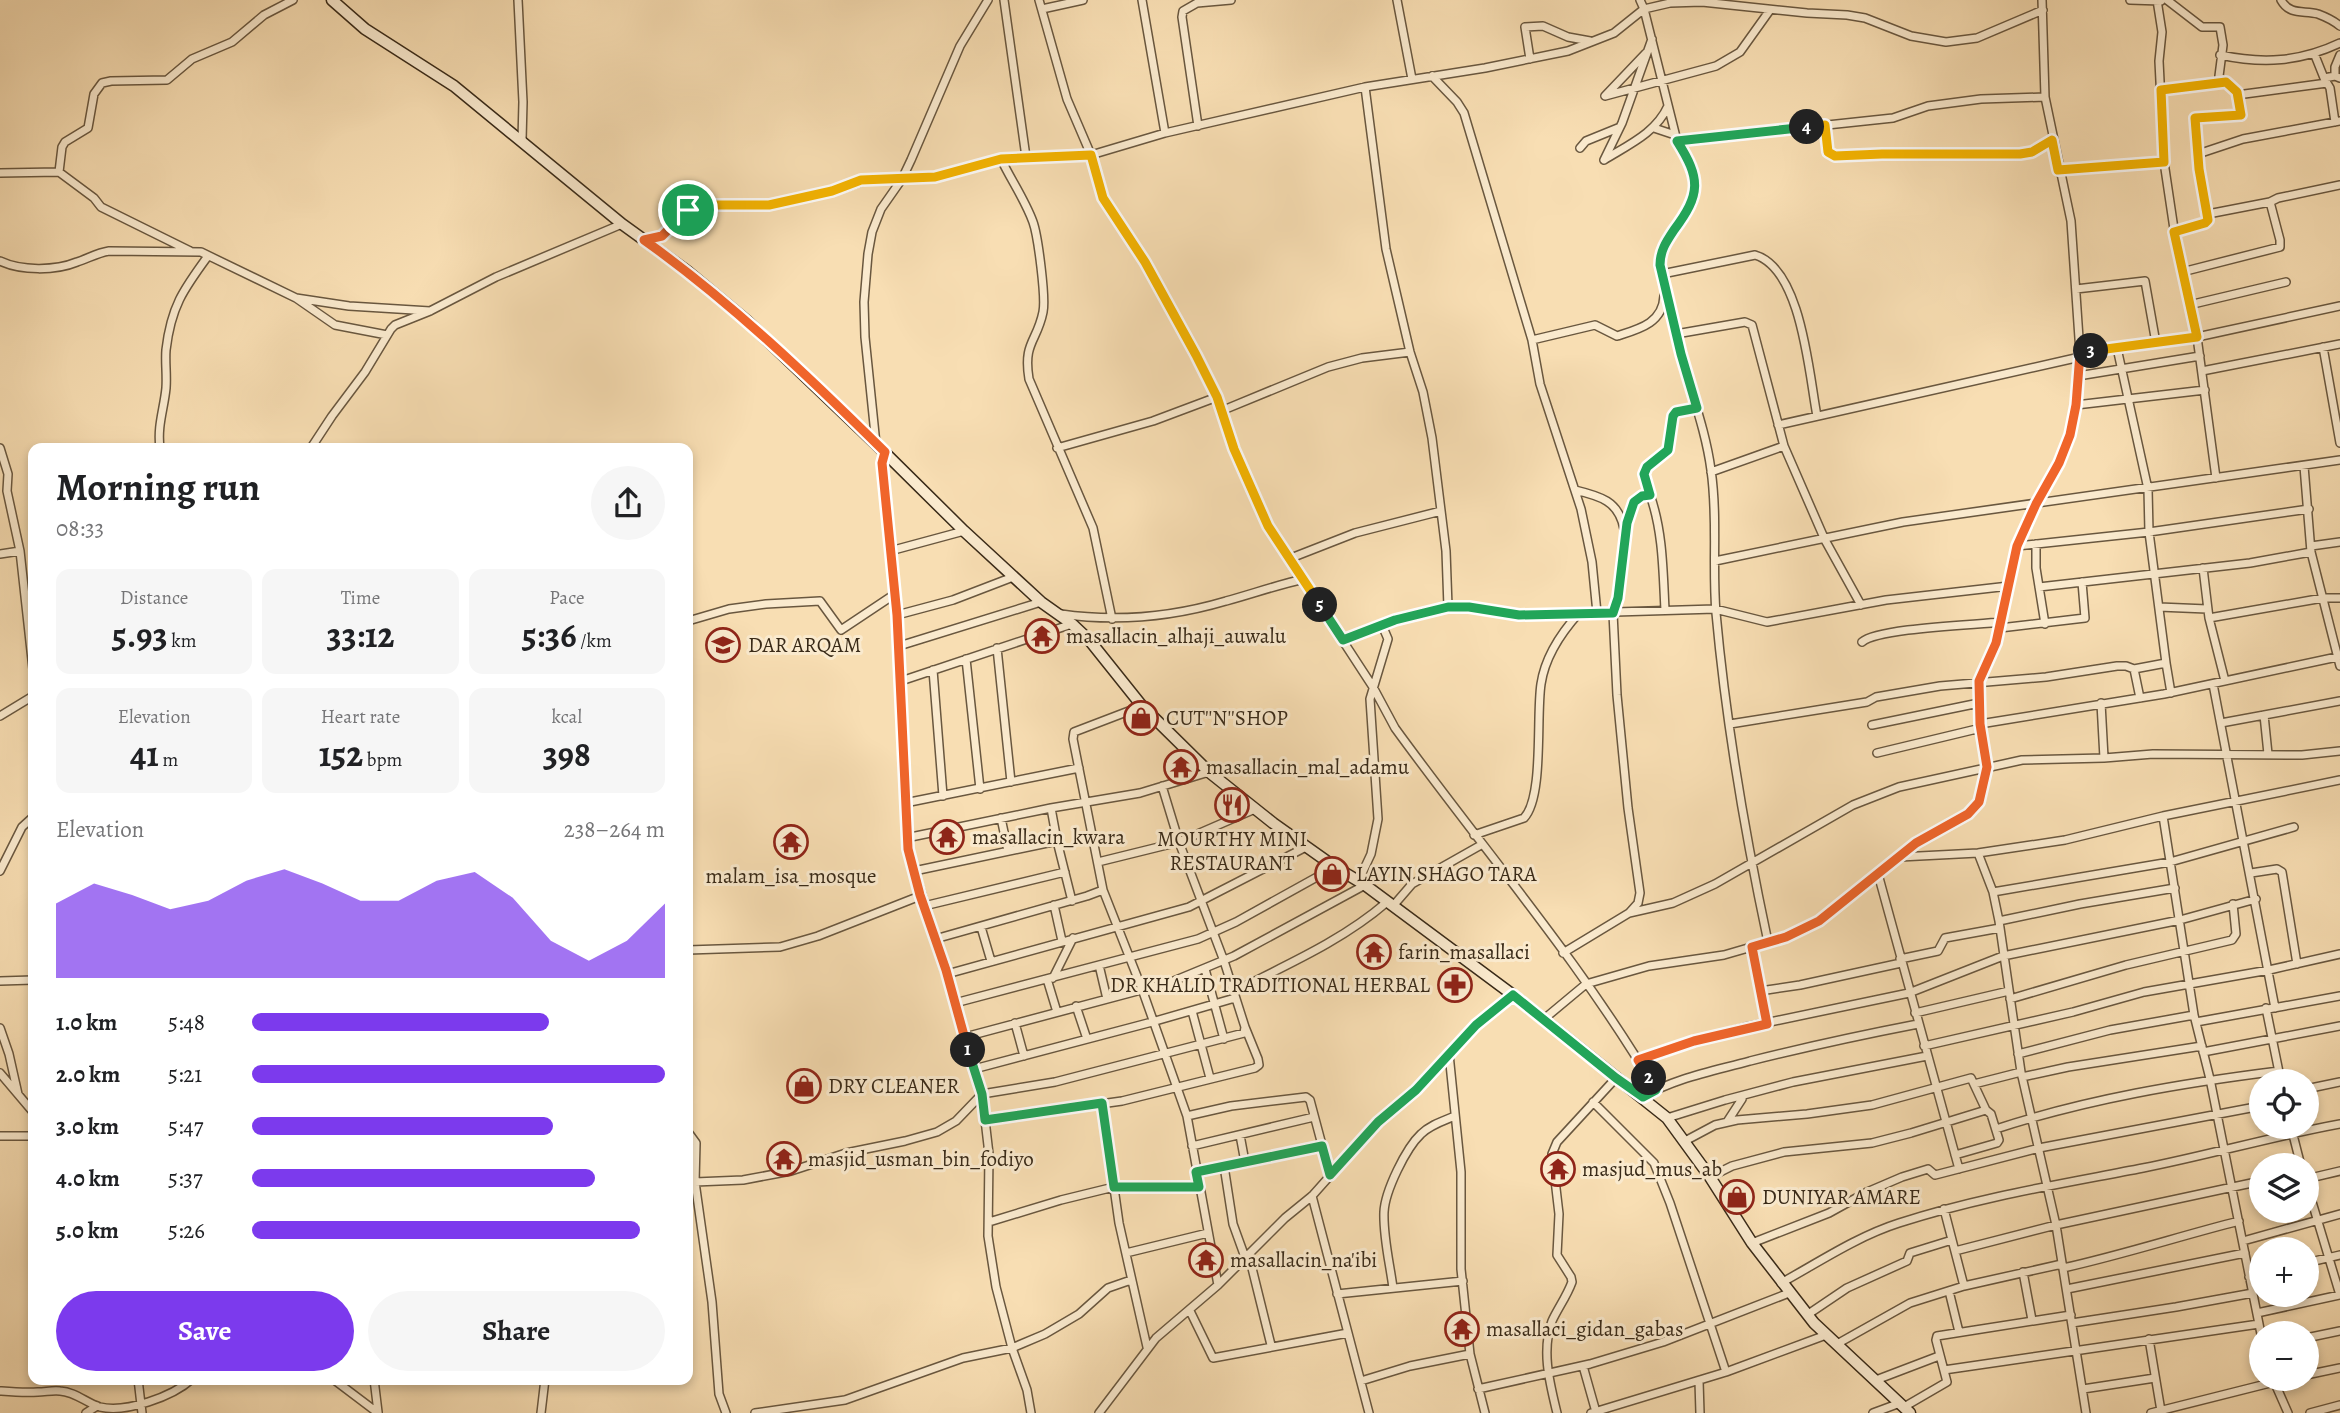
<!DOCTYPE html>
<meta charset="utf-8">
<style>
:root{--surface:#fff;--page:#f6f6f6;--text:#202124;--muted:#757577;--accent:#7c3aed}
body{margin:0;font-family:Alegreya,serif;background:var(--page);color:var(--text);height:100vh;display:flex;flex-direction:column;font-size:26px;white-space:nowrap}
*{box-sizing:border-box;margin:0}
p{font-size:23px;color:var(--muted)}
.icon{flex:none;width:38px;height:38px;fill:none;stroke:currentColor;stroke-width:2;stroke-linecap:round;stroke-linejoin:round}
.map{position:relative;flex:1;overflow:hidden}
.sheet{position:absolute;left:28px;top:443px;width:665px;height:942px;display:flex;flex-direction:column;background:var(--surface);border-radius:14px;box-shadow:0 4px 10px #0003}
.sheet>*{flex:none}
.tools{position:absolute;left:2249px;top:1069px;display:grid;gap:14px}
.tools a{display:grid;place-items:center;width:70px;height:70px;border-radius:50%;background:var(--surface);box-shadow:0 4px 10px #0003;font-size:35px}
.pin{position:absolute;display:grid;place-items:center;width:60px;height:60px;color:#fff;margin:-30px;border:4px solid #fff;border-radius:50%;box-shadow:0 2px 7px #0007}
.km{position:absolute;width:35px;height:35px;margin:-18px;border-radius:50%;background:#222;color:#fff;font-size:19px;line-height:35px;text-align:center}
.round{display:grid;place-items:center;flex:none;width:74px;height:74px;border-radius:37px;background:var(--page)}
.summary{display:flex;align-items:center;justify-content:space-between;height:119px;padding:0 28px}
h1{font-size:38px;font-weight:600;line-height:52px}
.stats{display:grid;grid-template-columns:repeat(3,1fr);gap:10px;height:119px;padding:7px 28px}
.stats div{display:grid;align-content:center;border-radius:14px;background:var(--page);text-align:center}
.stats b{font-size:35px;font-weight:600}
.stats small{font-size:19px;font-weight:400}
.stats p{font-size:19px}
.chart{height:196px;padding:14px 28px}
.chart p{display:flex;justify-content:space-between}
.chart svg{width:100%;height:126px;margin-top:7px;fill:var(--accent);opacity:.7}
.primary-button{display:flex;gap:14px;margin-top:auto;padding:14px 28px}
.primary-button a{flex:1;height:80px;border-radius:42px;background:var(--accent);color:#fff;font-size:28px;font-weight:600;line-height:80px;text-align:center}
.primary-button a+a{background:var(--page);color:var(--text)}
ul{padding:0 28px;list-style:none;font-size:23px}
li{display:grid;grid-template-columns:112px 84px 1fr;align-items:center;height:52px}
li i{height:18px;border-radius:9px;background:var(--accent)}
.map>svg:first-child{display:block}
</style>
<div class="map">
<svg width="2340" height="1413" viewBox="0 0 2340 1413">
<rect width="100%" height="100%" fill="#f8deb3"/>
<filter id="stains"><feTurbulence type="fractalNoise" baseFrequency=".00286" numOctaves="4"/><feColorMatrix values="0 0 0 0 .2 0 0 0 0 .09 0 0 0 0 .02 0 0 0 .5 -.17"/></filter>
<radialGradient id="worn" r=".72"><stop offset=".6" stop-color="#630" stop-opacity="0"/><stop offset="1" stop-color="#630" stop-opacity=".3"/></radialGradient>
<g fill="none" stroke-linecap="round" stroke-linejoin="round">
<g stroke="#69573f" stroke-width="10">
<path id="street" d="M518,0L523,102L522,140
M1004,0L1026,157
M1039,0L1067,99L1091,155L1103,198L1145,262L1196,355L1217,397L1234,449L1268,526L1373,687L1395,728C1482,848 1581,962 1656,1090
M1142,0L1165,133
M1397,0L1412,79
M1640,0L1644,9L1677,141L1893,118L1928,106L1981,99L2045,97
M2130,0L2161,1
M2157,0L2162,32L2159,61L2164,162L2177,249L2197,337L2216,478
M2167,0L2202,27H2220L2223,45L2219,76L2237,92L2241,115L2195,118L2199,169L2208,220L2205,223L2174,232
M2281,0C2290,16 2304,10 2318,14C2326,17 2334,21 2340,26
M1042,9L1083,0
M1652,39L1622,123L1604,160C1628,145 1656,133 1668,106
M1646,53L1605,96L1716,66L1740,52L1770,10
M2314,53L2324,78L2335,76
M2220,55C2263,64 2300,62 2340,43
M2340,55L2335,67V76L2340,78
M1530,59L1525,27L1543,26L1568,37L1590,41
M1432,76L1457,102L1464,113L1532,340L1540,384L1581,509L1592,562L1597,613
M2324,78L2330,88L2335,122
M1365,87L1386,249L1410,352L1423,392L1432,438L1446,551L1448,607
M2161,90L2226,82
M2237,95L2327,83
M1825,125L1828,152L1835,156L1882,154H2019L2032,152L2052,140
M1198,126L1182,17L1183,11L1197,3L1231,0
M1654,128L1675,135
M1677,141C1701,179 1701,194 1674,230C1666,242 1660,251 1660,265C1667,296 1673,328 1682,358C1692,395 1706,432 1711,470C1718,518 1712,565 1716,613C1726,723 1745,834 1768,942
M1580,148L1586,141L1618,128
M2198,154L2243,139L2340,121
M1001,159C1011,180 1025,200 1033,222C1038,236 1046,298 1043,312C1037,342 1023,342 1029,379L1093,528L1112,619
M2058,170L2164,162
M59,172L94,198L101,207L190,251
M0,173L59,172L62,147L65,142L88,128L94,94L102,83L111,81L167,80L192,59L232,42L264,15L293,0
M2208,214L2270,202L2278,198L2340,185
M644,240L662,236L688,210L703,206L769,205L832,192L872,178L935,177L1001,159L1091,155L1165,133L1365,87L1485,68L1568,51L1614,33L1644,9L1670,3L1702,2L1807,13L1847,15L1865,18L1911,36L1946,42L1977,38L2043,10
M0,261C21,271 55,271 77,262C89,258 97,253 109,251L201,252L296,298L349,306L430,311
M2182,272L2280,247V240L2270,202
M1662,274L1755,255C1802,269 1809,375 1817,416
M2076,289L2145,281L2156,343
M296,298L335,325L387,335
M2189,305L2286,282
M1676,334L1745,322L1752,325L1784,446L1825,540L1861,605
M1532,340L1595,325L1617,336C1639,329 1663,323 1664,296
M2323,347L2340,443
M2117,348L2148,489L2149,532L2166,663
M2080,353L2197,337L2340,306
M2202,371L2340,344
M2078,376L2200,356
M2076,405L2205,390
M1221,411L1328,367L1362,358L1410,352
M1778,425L2080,357
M876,444L865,337L864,302L868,254L872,232L881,209L902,179L911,160L960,46L988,0
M0,448L8,474L7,491L20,551L33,669
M160,448C157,426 164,409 166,388C167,375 165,362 166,350C171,307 183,290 208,256
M311,448L332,416L365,372L391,329L395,325L430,311L496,277L622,224
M1057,448L1153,421L1217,397
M885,452L882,463L897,615L908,849L982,1094L989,1154L988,1236L996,1287L1012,1348L1027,1390L1031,1413
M2304,466L2311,552L2340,666
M1711,472L1784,446
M1575,490C1600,496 1619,501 1624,529
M1650,495L1644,474L1647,467L1668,450L1673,416L1676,412L1697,409
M2036,544V568L2045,624
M2017,546L2149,532L2309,509
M2311,546L2340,542
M890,551L964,531
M0,554L20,551
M1291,558L1355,533L1441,511
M1715,561L1903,522L2340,460
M2203,568L2209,618L2225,681
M2039,587L2250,563L2311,552
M2159,607L2207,609
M1061,614C1116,622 1172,617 1226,601C1252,594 1277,585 1304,579
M897,615L953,600L1013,577
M2209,618L2323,598H2340
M688,621L729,609L766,604L820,601L841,630L895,594
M2000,628L2085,618L2082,582
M1343,640L1395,620L1448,607L1469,606L1519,615L1715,609L1767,622L1886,600L2009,586
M1862,642C1878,628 1974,625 2001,622
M899,646L1041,602
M997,648L1011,782
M966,659L980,789
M2134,669L2166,663L2171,693
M933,670L943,796
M901,681L1072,624
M2213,684L2275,1008
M2101,703L2104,758
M1142,706L1074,732L1073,739L1103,890L1142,989L1187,1116L1218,1285
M2264,715L2268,754
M0,716L33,696
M2221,723L2340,701
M1730,724L1867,702L1876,697L1940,686L2046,677L2117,666H2126L2134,669L2140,698
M1980,724L2164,694L2337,657
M1872,725L1979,703
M1877,753L1981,728
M905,803L1079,768
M1051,808L1057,841L1072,901
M2163,816L2194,1015L2210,1079L2261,1334
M1001,818L1008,851
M1474,835L1524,818C1544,797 1536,716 1541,684C1545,657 1561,633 1579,613
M906,838L1051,808L1140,793L1209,772
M1978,853L1993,892L1999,921L2021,1072L2056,1225L2086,1413
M1900,857L1978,853L2065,840L2163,816L2340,780
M1098,862L1179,842L1255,809
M0,871L22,827L33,817
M914,871L1057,841
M2251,873L2277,869L2282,872L2297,964
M1878,874L1959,1169
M1358,882L1371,854L1378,819L1370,699L1388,639L1382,625
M1993,892L2170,862L2294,827
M1054,905L1062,941
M924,906L1065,872
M1393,906L1412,884L1481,845
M1629,913L1638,903L1640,893L1628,808L1617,695L1613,613L1618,598L1627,523L1634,502L1642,496L1650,495C1663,531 1663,572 1665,610
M1999,921L2080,904L2175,888
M981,927L991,961
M935,939L1087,896L1103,890
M1752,947L1767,1024
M688,950L780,947L818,936L920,896
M1563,953L1629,913L1673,903L1715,884L1853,805L1899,787L2022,760L2104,758L2153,754L2302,755L2340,751
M1900,959L1938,951L1945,938L2000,928
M1099,965L1107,999
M1205,969L1224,1039
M947,974L1189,907L1306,847
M1053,978L1073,938
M1047,979L1057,1012
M0,981L33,980
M1760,991L1800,985L1901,963
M1233,992C1286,965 1342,941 1387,902
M2010,999L2126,965L2232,940L2236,934L2233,904
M955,1003L1198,939L1236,922L1335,867
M1076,1006L1087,1039
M2266,1008L2281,1082
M1192,1011L1210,1078
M1915,1013L2009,991
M1544,1019L1586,984L1649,966L1724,955L1786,937L1819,921L1916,843L1968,814L1979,802L1988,767L1980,724L1979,681L1996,643L2017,546L2036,504L2059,463L2070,435L2076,405L2080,353L2071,221L2045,97L2042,0
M2196,1022L2340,996
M1015,1023L1024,1056
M0,1028L9,1054L18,1094
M965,1037L1171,982L1234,956L1365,885
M1924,1046L2073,1012L2144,992L2269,970L2340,954
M2203,1052L2340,1026
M1449,1054L1461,1172V1269L1470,1354L1485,1413
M2018,1054L2110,1030L2194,1015
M1638,1060L1694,1041L1746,1027L1909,993L2003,956L2180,920L2256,899
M974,1069L1152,1022L1235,998
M0,1073L33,1112
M2022,1077L2068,1067L2202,1046
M1974,1084L2021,1072
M2306,1089L2340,1082
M1643,1097C1675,1078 1714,1071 1750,1061C1806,1047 1861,1035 1918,1024
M1593,1102L1654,1163L1670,1203L1726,1372
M1102,1103L1119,1223L1147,1347
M1187,1116L1231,1106L1306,1097L1310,1100L1330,1175
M1667,1118L1725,1100L1793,1082L1927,1056
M985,1120L1122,1101L1255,1068L1259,1065L1258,1059L1245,1027
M1727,1122L1742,1099
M2291,1127L2301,1166
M1996,1129C2087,1099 2183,1083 2279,1071
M688,1132L696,1143L695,1182L712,1302L719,1394L726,1413
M1240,1135L1245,1162
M0,1136H33
M1685,1141L1715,1125L1737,1120L1807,1114L1872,1105L1971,1078L1986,1110L1991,1114L1999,1140L1997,1143L1955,1155
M1192,1146L1314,1117
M1224,1166L1233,1224L1246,1260
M1196,1172L1322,1146
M1710,1177L1732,1166L1784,1152L1872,1143L1911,1133L1986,1110
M2306,1179L2340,1171
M695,1182L743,1180L791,1171L846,1153L905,1141L937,1132L956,1121L982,1094L1055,1082L1244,1033L1245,1027L1224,961L1179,842L1162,786
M2306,1182L2340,1295
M1312,1196L1369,1413
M1944,1209L1964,1286
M989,1222L1061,1200L1114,1187H1199
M2243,1241L2340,1214
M1752,1243L1829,1213L1867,1192L1902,1177L1928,1169L1935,1175L1939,1174L2039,1148L2261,1106
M1955,1251L2056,1225L2261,1181
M1126,1253L1208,1233
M1249,1256L1271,1345
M2306,1263L2340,1255
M2063,1268C2122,1255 2180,1236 2239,1221
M2023,1272L2032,1320
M2249,1277L2261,1274
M1781,1283C1819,1262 1858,1236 1899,1223C1979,1197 2061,1184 2143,1168C2209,1155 2274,1136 2340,1124
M1393,1288C1390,1264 1383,1237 1384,1212C1385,1191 1406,1148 1421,1134C1430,1125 1443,1121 1455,1116
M2067,1289L2245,1253
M1949,1291L1959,1332
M1337,1294L1463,1281
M1190,1311L1213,1358L1348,1333
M2257,1313L2340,1295
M1807,1315L1847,1288L1907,1261L1910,1253L1952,1240
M2072,1323L2176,1307L2253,1293
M2306,1338L2340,1331
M2149,1339L2161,1411
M1837,1344L1910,1303L1964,1286L2062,1264
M1583,1366L1596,1412
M1944,1370L2259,1324
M2306,1375L2340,1368
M138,1379L142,1413
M333,1379L378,1413
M374,1379L378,1412
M2273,1379L2288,1413
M1876,1380L1939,1356
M1361,1381L1410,1366L1470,1354
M1699,1381L1700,1413
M1478,1389L1590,1364L1663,1342L1789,1293
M2083,1389L2155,1378
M0,1391C13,1392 25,1393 38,1392C45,1392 53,1390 60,1391C76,1392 86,1403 100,1407C126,1413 172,1397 192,1379
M1904,1407L1947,1382L1936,1340L1937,1336L2071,1315
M86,1413L97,1406
M541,1413L545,1379
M755,1413L845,1400L963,1358L1012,1348L1045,1334L1079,1314L1108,1288L1131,1280
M1099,1413L1156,1338L1218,1285L1285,1218L1312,1196L1378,1122L1416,1090L1476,1025L1513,995
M1557,1413C1550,1384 1541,1351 1552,1321C1558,1308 1567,1296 1572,1282L1571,1277L1557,1255L1559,1214L1552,1154L1557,1142L1616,1078
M1591,1413L1726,1372L1826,1335
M1873,1413L1900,1403
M2151,1413L2286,1379
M2310,1413L2340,1405"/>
</g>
<g stroke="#392a18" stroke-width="13">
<path id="secondary" d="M332,0L365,29L454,86L622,224L687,271L747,321L876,444L964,531L1041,602L1072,624L1090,641L1142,706L1209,772L1273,823L1335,867L1365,885L1513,995L1667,1118L1710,1177L1752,1243L1814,1323L1910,1413"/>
</g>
<use href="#street" stroke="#faeace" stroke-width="7"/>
<use href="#secondary" stroke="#faeace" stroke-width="10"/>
</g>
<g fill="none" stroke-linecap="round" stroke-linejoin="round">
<g stroke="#fff" stroke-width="14">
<path id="split-1" d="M688,210L662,236L644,240C731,302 809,377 885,452L882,463L897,615L908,849L920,895L946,970L968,1050"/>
</g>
<g stroke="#fff" stroke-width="14">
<path id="split-2" d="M968,1050L982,1094L985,1120L1102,1103L1114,1187H1199L1196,1172L1322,1146L1330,1175L1378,1122L1416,1090L1476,1025L1513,995L1616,1078L1643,1097L1656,1090L1649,1078"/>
</g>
<g stroke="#fff" stroke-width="14">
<path id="split-3" d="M1649,1078L1638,1060L1694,1041L1767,1024L1752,947L1786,937L1819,921L1916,843L1968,814L1979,802L1987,767L1980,724L1979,681L1996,643L2017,546L2036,504L2059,463L2070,435L2076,405L2080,353L2091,351"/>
</g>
<g stroke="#fff" stroke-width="14">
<path id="split-4" d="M1807,127L1825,125L1828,152L1835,156L1882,154H2020L2032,152L2052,140L2058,170L2164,162L2161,90L2226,82L2237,92L2241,115L2195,118L2199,169L2208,220L2205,223L2174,232L2197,337L2091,351"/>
</g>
<g stroke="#fff" stroke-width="14">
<path id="split-5" d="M1320,605L1343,640L1395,620L1448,607H1469L1519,615L1613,613L1618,598L1627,523L1634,502L1642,496L1650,495L1644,474L1647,467L1668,450L1673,416L1676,412L1697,408L1681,354L1660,265C1660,251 1666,242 1674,230C1701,194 1701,179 1677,141L1807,127"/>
</g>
<g stroke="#fff" stroke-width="14">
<path id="split-6" d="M688,210L714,205H769L832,191L861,180L935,177L1001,159L1091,155L1103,198L1145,262L1196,355L1217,397L1234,449L1268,526L1320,605"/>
</g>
<use href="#split-1" stroke="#f0652b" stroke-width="9"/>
<use href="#split-2" stroke="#22a559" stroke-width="9"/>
<use href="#split-3" stroke="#f0652b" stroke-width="9"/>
<use href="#split-4" stroke="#f5b400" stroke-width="9"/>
<use href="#split-5" stroke="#22a559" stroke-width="9"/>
<use href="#split-6" stroke="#f5b400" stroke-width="9"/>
</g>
<defs>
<g id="temple-ring" transform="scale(1.75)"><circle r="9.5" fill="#faeace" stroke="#8f2418" stroke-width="1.5"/><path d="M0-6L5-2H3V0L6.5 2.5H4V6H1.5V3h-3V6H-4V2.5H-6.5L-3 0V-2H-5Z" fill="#8f2418"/></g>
<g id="school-ring" transform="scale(1.75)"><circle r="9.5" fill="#faeace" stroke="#8f2418" stroke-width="1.5"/><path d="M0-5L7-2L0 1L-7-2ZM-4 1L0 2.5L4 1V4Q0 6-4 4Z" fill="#8f2418"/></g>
<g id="shop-ring" transform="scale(1.75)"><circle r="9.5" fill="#faeace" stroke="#8f2418" stroke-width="1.5"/><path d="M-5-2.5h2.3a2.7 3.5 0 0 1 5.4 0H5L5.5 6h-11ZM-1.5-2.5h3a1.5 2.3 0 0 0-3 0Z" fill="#8f2418"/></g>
<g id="restaurant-ring" transform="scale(1.75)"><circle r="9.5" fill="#faeace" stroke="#8f2418" stroke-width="1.5"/><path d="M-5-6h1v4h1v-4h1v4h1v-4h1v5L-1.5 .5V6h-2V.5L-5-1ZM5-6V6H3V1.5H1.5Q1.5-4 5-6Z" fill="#8f2418"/></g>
<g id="pharmacy-ring" transform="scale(1.75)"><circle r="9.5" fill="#faeace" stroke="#8f2418" stroke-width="1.5"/><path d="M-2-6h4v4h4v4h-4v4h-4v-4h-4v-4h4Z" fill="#8f2418"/></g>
</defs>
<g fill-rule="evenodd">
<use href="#temple-ring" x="1042" y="636"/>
<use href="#school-ring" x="723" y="645"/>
<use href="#shop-ring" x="1141" y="718"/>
<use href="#temple-ring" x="1181" y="767"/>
<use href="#restaurant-ring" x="1232" y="805"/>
<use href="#temple-ring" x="947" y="837"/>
<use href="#temple-ring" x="791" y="842"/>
<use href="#shop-ring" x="1332" y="874"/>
<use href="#temple-ring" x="1374" y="952"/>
<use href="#pharmacy-ring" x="1455" y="985"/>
<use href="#shop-ring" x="804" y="1086"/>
<use href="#temple-ring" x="784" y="1159"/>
<use href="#temple-ring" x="1558" y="1169"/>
<use href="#shop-ring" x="1737" y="1197"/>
<use href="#temple-ring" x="1206" y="1260"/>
<use href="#temple-ring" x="1462" y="1329"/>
</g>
<g text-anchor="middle" stroke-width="6" stroke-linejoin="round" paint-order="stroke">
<g font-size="21" fill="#392a18" stroke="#faeace" text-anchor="start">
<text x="1066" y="643">masallacin_alhaji_auwalu</text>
<text x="748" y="652">DAR ARQAM</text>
<text x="1166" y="725">CUT''N''SHOP</text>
<text x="1206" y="774">masallacin_mal_adamu</text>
<text x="972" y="844">masallacin_kwara</text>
<text x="1232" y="846" text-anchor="middle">MOURTHY MINI<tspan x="1232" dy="24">RESTAURANT</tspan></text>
<text x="1356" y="881">LAYIN SHAGO TARA</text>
<text x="791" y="883" text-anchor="middle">malam_isa_mosque</text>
<text x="1398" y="959">farin_masallaci</text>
<text x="1430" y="992" text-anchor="end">DR KHALID TRADITIONAL HERBAL</text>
<text x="828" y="1093">DRY CLEANER</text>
<text x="808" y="1166">masjid_usman_bin_fodiyo</text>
<text x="1582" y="1176">masjud_mus_ab</text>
<text x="1762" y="1204">DUNIYAR AMARE</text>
<text x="1230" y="1267">masallacin_na'ibi</text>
<text x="1486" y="1336">masallaci_gidan_gabas</text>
</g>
</g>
<rect width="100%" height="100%" filter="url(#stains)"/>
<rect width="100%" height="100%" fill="url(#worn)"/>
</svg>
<div class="tools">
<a><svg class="icon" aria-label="locate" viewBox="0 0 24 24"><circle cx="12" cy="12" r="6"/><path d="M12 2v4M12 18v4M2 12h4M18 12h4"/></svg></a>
<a><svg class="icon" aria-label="layers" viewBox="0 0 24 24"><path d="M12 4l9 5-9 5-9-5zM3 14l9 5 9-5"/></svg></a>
<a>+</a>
<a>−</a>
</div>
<div class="pin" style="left:688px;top:210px;background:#1e9e55"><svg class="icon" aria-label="arrive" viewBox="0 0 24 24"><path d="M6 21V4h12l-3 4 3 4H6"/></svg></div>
<b class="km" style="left:968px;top:1050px">1</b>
<b class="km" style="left:1649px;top:1078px">2</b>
<b class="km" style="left:2091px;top:351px">3</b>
<b class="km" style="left:1807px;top:127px">4</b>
<b class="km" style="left:1320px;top:605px">5</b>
<section class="sheet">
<div class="summary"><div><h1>Morning run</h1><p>08:33</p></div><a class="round"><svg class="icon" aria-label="share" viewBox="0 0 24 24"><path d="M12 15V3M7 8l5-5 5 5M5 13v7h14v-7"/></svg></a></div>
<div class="stats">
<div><p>Distance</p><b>5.93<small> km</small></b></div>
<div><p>Time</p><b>33:12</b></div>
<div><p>Pace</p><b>5:36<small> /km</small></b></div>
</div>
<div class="stats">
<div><p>Elevation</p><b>41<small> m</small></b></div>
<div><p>Heart rate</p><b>152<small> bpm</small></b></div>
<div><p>kcal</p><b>398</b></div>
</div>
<div class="chart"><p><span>Elevation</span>238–264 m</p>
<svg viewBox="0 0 160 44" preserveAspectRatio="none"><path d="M0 44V18L10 11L20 15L30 20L40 17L50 10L60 6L70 11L80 17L90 17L100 10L110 7L120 16L130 31L140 38L150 31L160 18V44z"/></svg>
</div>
<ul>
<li><b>1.0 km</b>5:48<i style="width:72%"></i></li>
<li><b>2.0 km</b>5:21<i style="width:100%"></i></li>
<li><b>3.0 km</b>5:47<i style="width:73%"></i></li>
<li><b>4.0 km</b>5:37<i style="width:83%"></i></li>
<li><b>5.0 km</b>5:26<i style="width:94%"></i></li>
</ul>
<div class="primary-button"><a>Save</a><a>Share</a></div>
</section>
</div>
